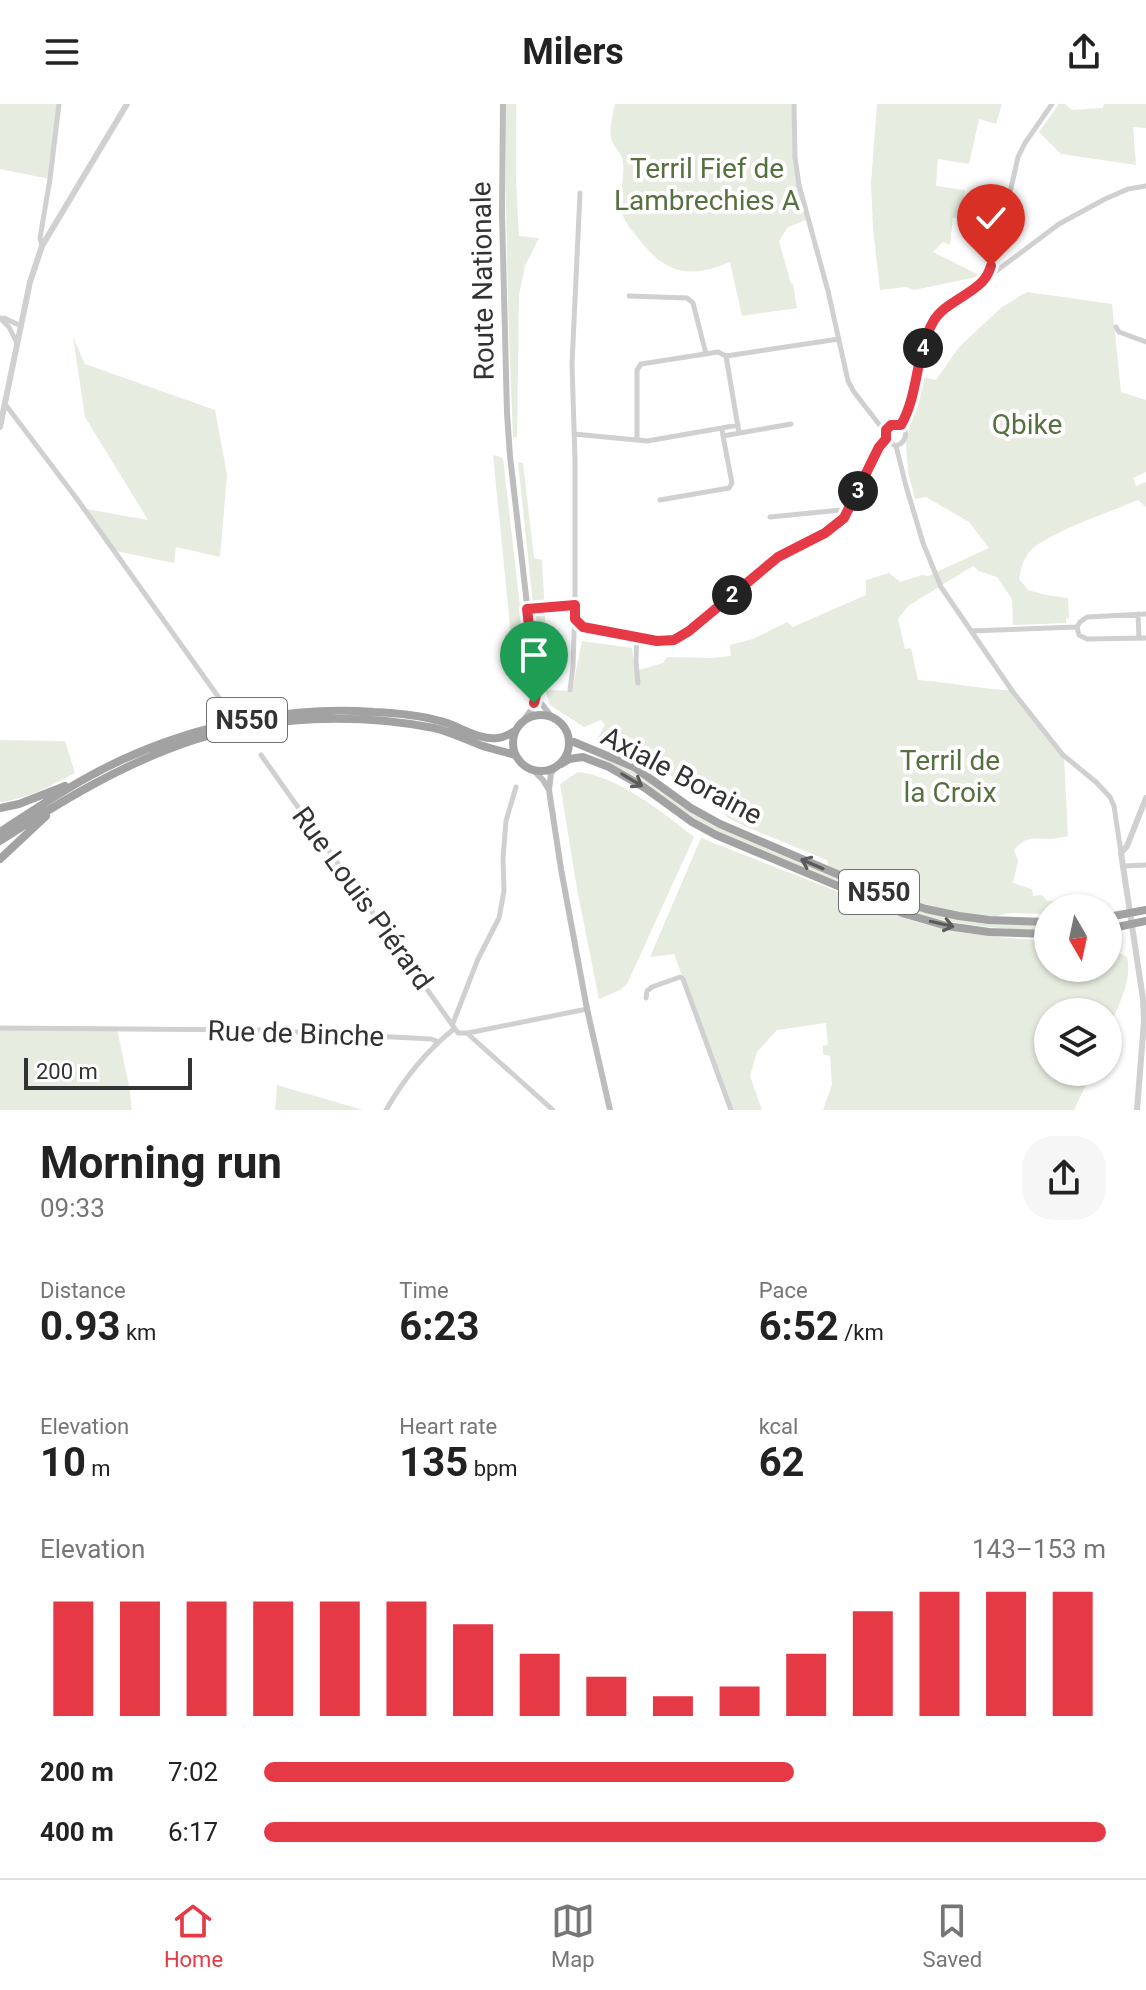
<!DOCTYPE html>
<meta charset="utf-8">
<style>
:root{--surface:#fff;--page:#f6f6f6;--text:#222;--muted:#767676;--line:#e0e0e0;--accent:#e63946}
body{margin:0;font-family:Roboto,sans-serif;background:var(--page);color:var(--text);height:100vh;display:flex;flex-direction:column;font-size:30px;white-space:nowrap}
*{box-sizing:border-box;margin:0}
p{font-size:26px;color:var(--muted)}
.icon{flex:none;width:44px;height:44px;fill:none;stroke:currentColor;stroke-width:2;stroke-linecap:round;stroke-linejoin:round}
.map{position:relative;height:1006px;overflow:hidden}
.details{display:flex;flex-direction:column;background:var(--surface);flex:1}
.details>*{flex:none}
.needle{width:52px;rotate:171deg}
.fabs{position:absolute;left:1034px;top:790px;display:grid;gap:16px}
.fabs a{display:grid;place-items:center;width:88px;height:88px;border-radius:50%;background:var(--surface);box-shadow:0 2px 6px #0004;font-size:40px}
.scale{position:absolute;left:24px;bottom:20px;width:168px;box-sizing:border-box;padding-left:8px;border:4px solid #333;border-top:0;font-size:22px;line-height:28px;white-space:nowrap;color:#333;-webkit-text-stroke:6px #fff;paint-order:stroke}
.pin{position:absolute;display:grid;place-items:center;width:68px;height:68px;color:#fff;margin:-82px -34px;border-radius:50% 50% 50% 0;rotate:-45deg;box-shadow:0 0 8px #0007}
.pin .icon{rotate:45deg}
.km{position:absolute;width:40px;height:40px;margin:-20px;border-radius:50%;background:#222;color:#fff;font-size:22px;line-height:40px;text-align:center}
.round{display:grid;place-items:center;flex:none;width:84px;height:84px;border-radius:32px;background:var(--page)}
.headline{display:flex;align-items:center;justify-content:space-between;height:136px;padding:0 40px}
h1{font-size:44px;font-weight:700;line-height:60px}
.metrics{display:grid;grid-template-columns:repeat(3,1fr);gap:12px;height:136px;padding:8px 40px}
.metrics div{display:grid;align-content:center}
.metrics b{font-size:40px;font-weight:700}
.metrics small{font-size:22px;font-weight:400}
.metrics p{font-size:22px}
.chart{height:224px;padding:16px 40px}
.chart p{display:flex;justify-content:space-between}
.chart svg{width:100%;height:144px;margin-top:8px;stroke:var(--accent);stroke-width:6}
ul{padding:0 40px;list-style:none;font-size:26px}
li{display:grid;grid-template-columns:128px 96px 1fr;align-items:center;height:60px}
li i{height:20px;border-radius:10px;background:var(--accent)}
header{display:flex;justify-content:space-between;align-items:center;height:104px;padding:0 40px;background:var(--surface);font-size:36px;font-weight:700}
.tab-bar{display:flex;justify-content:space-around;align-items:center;height:112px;border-top:2px solid var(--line);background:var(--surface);font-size:22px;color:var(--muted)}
.tab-bar a{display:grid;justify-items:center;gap:4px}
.tab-bar .selected{color:var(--accent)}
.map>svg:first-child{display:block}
</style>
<header><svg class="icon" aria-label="menu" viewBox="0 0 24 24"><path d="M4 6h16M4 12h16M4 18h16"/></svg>Milers<svg class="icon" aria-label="share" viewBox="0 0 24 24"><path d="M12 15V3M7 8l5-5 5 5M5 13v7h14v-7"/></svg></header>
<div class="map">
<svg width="1146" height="1006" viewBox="0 0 1146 1006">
<rect width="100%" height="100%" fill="#fff"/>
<path fill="#e6ecdf" d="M0,0H59L50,75L0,65Z
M506,0H516V77L519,132L539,134L525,162L519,191L517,333H513C508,222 505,111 506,0Z
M615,0H794L795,53L808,115L788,123L779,137L791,180H793L797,204L742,212L730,158C688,176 665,169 638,134C632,126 624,118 622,108C618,91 625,75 623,58C622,49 615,45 612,37C608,26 613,11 615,0Z
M877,0H1002L996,20L979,15L969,60L938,55L936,82L965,86L960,114H953L950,141L943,138L933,148L981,172L914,186L906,183L880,186L873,124L871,79Z
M1059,0H1065L1072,6L1103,4L1104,0H1146V24L1133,23L1136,61L1061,50L1039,28Z
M1027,188L1112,200L1121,288L1146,296V368L1133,374L1136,382L1146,378V403L1138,396C1112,407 1047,429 1030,447C1023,455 1021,464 1019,475L1028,486L1046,491L1068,494L1069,514H1066V519L1013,521L1012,495L997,473L979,467L973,462L908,502L898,515L905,545L911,544L918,576C950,578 982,586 1014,586L1064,651L1068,732C1067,732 1054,735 1053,735C1035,736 1029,729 1014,746L1018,757L1013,779L1032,785L1033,792L1042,791L1047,797C1059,797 1076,795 1084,804H1048V810L1010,809L992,813L959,809L912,797L829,763L827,756L744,722L727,713L711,697L629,645L610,643L597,635L605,621L601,616L584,623L550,601L545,586L542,585L518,358L523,359L534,454L542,456L545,513V586L572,587L582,537L632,544L635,567L663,559L667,553L714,554L731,552L730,541L753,535L787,518L793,523L866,491V476L889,469L900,478L922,471L928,472L989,444L969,418L926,393L915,395L908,368L906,338L923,273L936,276L959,243L1002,203Z
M73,233L85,260L215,306L227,371L220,453L176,443L174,459L116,447L86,405L148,416L85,313Z
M493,351L503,354L526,555L513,552Z
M0,636L65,637L75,669C51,682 27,695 0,698Z
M588,649L635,667L679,700L894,798L988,819L1048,822V827C990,825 945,820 889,801L709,724L619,664Z
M578,668C616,671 665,710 694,733L627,880L620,886L599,895L577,785L560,680Z
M701,734L910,816C955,829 1001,835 1048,836V864H1108V832L1111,831L1117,848L1127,853C1133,877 1117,904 1108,926V908H1048V968H1092L1074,1006H823L832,981L830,952L823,950V942L828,941L826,919L777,926L757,948L750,972L762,1006H731L674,850L650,853Z
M0,924L117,925L129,982L132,1006H0Z
M277,981L363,1006H275Z"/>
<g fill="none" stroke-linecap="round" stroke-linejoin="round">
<path stroke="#d0d0d0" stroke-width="5" d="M794,0L795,53L799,81L828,187L848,277L854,288L885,328
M42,142L40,134L50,75L59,0
M985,176L996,151L1018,53L1025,39L1052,0
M629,192L687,194L693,199L706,250
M0,214L9,223L17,239
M4,214L21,222
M1116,223L1119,228L1146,238
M726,252L739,329
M5,300L77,395L222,598
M901,321C919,288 914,238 939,210L1059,120L1105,95L1128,85L1146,82
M722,324L738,321
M574,330L647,337L722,324L723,332L791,320
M637,336V266L641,260L718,248L726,252L839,235
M896,342L906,382L923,439L941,483L1013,588L1063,651L1096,678L1110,693L1114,702L1121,749
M896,342L888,338L885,328L891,321H901
M896,342C906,338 909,329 901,321
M660,396L729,384L732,379L723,332
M770,413L841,406L848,407
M528,505L575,501
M1138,510L1139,534
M575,515L583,523L637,534L665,537L681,532L778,453L825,429L844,414L879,343L886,335
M1077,523L1079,531L1087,535L1146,534
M1077,523L1080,518L1087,513L1146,510
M971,527L1077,523
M637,534L636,557L638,579
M570,586L573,563L575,501V356L572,260L580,89
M261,651L458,929H468L587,905
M1124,762L1146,761
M646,894L647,887L652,883L680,873L683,875L731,1006
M453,919L478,855L499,814L504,787L503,754L506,717L516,683
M0,924L258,926L431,935L439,938
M468,930L553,1006
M386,1006C404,975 426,947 454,925"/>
<path stroke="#d0d0d0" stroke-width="6" d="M0,323L30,178L42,142L127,0
M1137,1006L1144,917L1143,895L1121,749L1127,742L1146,694"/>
<path stroke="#bdbdbd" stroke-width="6" d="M503,0L502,110L507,309L510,352L537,588L540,598L552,613
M523,617L531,606L537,588
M556,663L551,669L549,686L561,765L587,905L610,1006
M534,667L543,676L549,686"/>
<path stroke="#a2a2a2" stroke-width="8" d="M513 639a28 28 0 1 1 56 0a28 28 0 1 1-56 0Z
M569,636L634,663L691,704L720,720L893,794L926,805L959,812L989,816L1048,818
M561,660L569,655L583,653L609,663L645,684L692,718L716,731L905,810L947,822L989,828L1048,830
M0,704L19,700L65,682
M0,728C29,709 57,690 88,673C173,626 277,601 374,608C396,609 419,611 440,617C458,621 479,637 498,634C504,633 510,630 515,627
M0,737C61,697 124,659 194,636C270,612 356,609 434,624C451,628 465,635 480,641C491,645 503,647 515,651
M0,755L46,712
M1108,813L1146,806
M1108,825L1146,817"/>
</g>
<defs><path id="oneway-shaft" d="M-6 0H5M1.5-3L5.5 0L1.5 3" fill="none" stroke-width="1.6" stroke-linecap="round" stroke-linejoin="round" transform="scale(2)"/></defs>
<g stroke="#5a5a5a">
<use href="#oneway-shaft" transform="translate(632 676) rotate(31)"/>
<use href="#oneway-shaft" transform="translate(812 760) rotate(-157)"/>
<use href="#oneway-shaft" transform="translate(942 820) rotate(13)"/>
</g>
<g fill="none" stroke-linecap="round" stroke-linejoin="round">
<g stroke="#fff" stroke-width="16">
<path id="route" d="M534,599L537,588L527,505L575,501V515L583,523L657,537L674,536L689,527L778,453L825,429L844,414L879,343L886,335V326L891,321H901C919,290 915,250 933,218C943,200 967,193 982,178C986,174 989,168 991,162"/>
</g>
<use href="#route" stroke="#e63946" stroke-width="10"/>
</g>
<g text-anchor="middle" stroke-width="8" stroke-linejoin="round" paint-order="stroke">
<g fill="#fff" stroke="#707070" stroke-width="2">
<rect x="207" y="594" width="80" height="44" rx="6"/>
<rect x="839" y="766" width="80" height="44" rx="6"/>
</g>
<g font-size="26" font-weight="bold" fill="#333">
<text x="247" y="625">N550</text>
<text x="879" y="797">N550</text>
</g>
<g font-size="28" fill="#56703f" stroke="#fff">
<text x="707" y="74">Terril Fief de<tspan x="707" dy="32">Lambrechies A</tspan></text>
<text x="1027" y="330">Qbike</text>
<text x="950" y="666">Terril de<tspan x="950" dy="32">la Croix</tspan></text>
</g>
<g font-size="28" fill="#333" stroke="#fff">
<text transform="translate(482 177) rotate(-91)" y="10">Route Nationale</text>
<text transform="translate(682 671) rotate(28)" y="10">Axiale Boraine</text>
<text transform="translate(363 794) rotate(54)" y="10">Rue Louis Piérard</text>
<text transform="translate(296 929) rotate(2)" y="10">Rue de Binche</text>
</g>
</g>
</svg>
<div class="fabs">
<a><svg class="needle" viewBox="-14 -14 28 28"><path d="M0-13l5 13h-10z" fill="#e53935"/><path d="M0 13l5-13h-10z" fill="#767676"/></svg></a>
<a><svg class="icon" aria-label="layers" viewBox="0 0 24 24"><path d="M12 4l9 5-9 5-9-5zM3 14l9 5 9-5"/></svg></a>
</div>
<div class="scale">200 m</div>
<div class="pin" style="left:534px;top:599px;background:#1e9e55"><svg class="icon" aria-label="arrive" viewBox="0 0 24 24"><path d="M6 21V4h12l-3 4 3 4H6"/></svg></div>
<div class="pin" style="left:991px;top:162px;background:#d93025"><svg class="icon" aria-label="check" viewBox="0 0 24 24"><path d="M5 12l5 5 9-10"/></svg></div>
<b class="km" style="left:732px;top:491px">2</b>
<b class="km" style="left:858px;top:387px">3</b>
<b class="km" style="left:923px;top:244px">4</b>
</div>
<section class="details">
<div class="headline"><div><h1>Morning run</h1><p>09:33</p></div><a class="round"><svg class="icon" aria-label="share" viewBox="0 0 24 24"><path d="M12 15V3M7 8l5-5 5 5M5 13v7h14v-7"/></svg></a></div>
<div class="metrics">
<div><p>Distance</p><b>0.93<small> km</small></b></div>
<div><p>Time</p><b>6:23</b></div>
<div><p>Pace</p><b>6:52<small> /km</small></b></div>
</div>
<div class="metrics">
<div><p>Elevation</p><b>10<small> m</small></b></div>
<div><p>Heart rate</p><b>135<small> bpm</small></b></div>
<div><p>kcal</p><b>62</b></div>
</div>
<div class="chart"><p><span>Elevation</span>143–153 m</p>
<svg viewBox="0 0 160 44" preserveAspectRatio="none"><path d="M5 44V9M15 44V9M25 44V9M35 44V9M45 44V9M55 44V9M65 44V16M75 44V25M85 44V32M95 44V38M105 44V35M115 44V25M125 44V12M135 44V6M145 44V6M155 44V6"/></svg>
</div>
<ul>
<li><b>200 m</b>7:02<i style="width:63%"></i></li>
<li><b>400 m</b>6:17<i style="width:100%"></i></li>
</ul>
</section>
<nav class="tab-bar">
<a class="selected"><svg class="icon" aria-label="home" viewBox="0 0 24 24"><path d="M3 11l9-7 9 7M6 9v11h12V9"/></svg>Home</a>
<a><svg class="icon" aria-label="map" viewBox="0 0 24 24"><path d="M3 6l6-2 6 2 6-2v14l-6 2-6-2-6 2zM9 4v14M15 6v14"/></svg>Map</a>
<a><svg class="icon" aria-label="saved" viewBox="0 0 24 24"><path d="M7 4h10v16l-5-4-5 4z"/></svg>Saved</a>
</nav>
